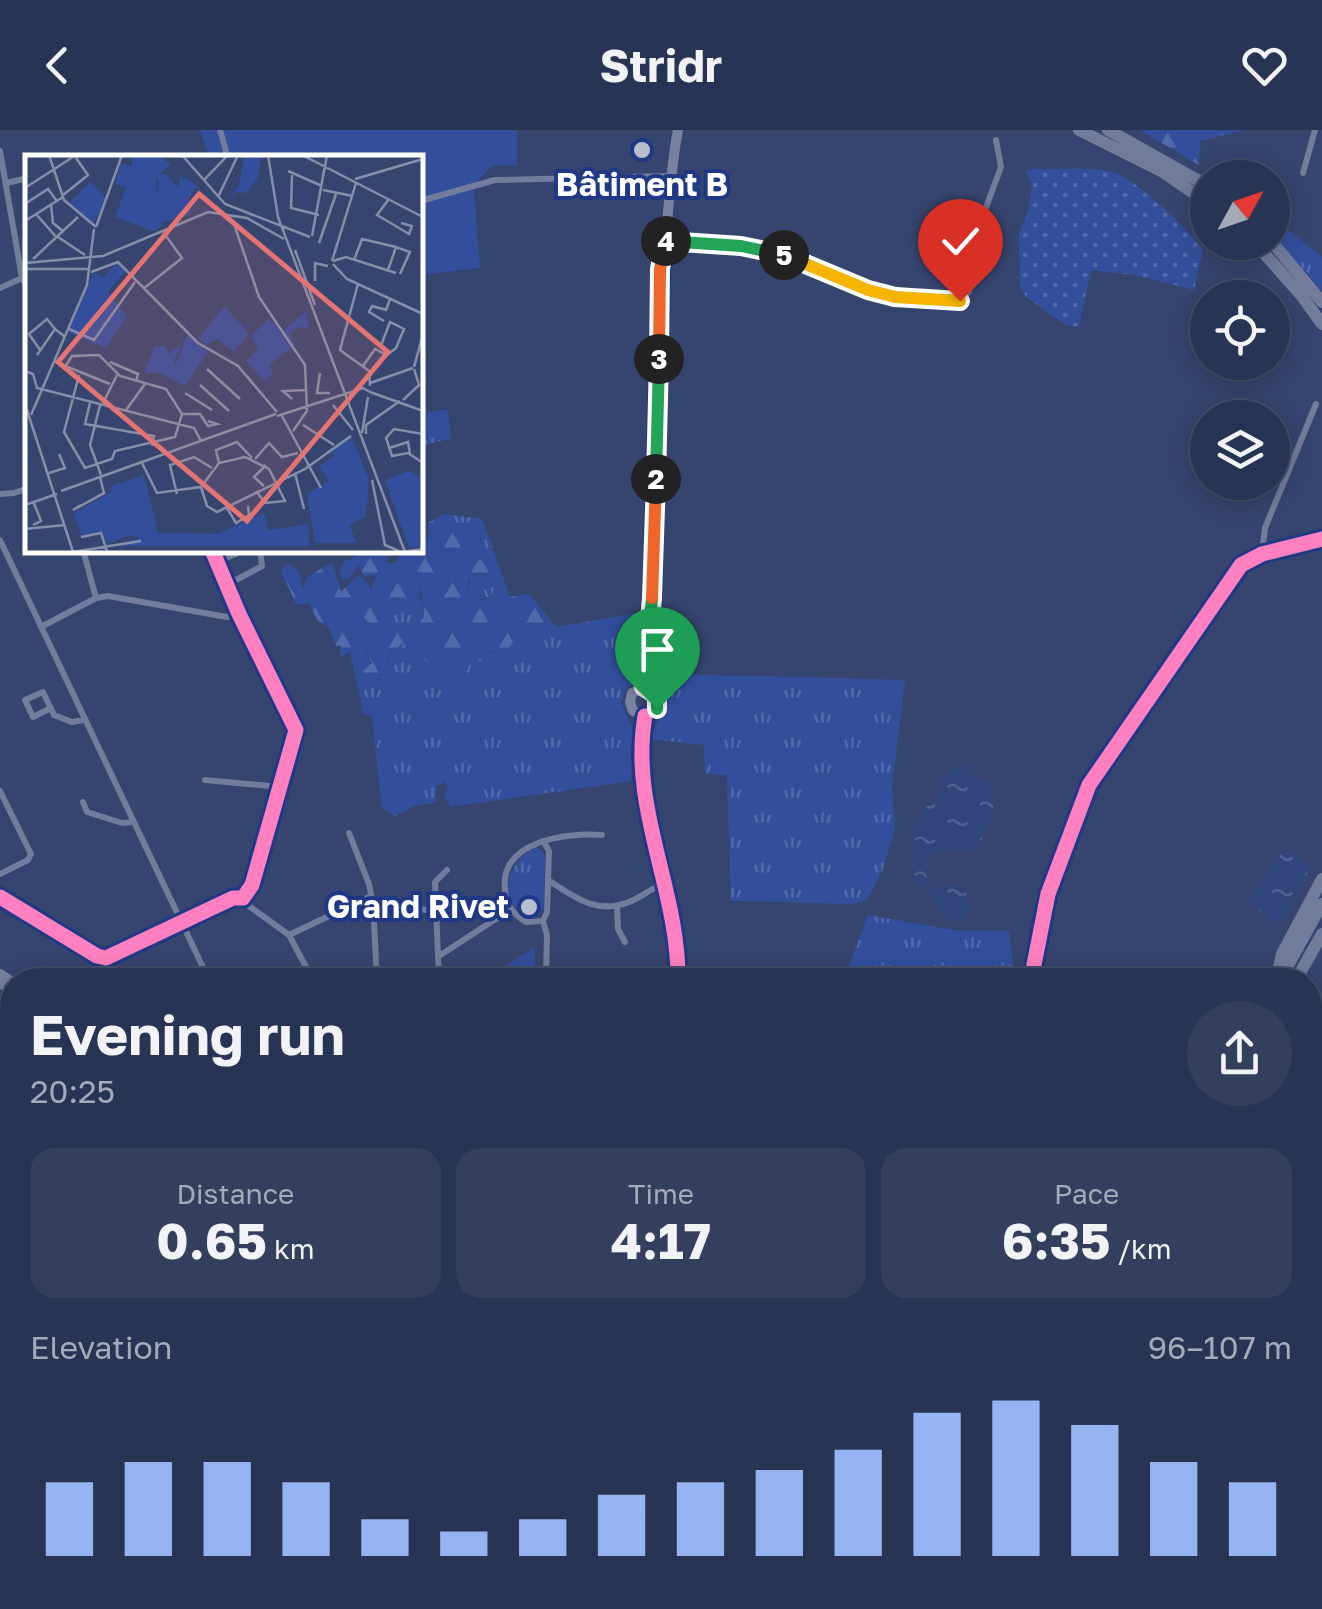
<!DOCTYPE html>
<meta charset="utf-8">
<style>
:root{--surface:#283453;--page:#343f5d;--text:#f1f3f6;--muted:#a5aab8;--line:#444f6a;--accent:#95b2f1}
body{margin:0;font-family:"Golos Text",sans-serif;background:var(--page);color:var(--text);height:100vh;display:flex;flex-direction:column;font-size:38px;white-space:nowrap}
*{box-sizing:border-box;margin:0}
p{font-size:32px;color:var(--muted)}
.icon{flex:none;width:55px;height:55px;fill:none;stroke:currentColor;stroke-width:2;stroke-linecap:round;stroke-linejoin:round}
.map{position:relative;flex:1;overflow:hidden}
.details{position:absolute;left:0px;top:838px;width:1322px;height:642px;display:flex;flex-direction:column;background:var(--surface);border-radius:40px 40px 0 0;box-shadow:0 5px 25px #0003,0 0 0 2px var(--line)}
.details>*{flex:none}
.needle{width:65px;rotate:50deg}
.buttons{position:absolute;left:1190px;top:30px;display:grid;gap:20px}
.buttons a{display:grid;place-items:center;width:100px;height:100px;border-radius:50%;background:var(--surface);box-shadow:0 5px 25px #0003,0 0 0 2px var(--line);font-size:50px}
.pin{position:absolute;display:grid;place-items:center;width:85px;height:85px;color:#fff;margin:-102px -42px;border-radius:50% 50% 50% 0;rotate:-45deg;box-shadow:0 0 10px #0007}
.pin .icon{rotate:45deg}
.km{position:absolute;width:50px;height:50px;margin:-25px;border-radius:50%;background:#222;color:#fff;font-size:28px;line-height:50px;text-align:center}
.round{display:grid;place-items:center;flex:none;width:105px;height:105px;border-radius:52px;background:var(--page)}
.summary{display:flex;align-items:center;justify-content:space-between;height:170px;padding:0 30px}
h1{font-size:55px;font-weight:700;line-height:75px}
.stats{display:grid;grid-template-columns:repeat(3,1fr);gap:15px;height:170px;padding:10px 30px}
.stats div{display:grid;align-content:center;border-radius:25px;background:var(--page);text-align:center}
.stats b{font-size:50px;font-weight:700}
.stats small{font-size:28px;font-weight:400}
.stats p{font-size:28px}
.chart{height:280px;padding:20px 30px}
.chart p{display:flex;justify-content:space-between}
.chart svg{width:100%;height:180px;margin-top:10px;stroke:var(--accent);stroke-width:6}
header{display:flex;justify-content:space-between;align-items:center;height:130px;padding:0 30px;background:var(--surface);font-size:45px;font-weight:700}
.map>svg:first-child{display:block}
</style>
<header><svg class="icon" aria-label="back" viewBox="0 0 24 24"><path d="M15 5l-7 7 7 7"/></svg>Stridr<svg class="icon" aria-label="heart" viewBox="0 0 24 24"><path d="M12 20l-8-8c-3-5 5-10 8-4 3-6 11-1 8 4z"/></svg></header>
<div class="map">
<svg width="1322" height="1479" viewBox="0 0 1322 1479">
<defs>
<pattern id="grass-tufts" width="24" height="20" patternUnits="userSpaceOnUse" patternTransform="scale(2.5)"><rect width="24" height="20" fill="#334f9c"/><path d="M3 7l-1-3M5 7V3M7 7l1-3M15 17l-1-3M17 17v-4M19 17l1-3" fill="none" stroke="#5269ab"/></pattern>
<pattern id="forest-firs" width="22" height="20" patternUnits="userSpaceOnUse" patternTransform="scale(2.5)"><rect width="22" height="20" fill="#334f9c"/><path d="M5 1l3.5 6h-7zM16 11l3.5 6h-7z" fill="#5269ab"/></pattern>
<pattern id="garden-dots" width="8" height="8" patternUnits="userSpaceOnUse" patternTransform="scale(2.5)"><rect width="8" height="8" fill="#334f9c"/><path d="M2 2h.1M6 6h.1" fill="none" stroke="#5269ab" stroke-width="1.8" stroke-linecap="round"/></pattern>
<pattern id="water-ripples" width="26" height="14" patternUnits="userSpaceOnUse" patternTransform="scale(2.5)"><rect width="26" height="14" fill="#31457d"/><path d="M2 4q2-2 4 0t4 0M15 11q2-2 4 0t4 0" fill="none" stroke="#506190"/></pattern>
</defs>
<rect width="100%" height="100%" fill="#36456f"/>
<path fill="url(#grass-tufts)" d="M1272,87L1322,127V161L1273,105Z
M448,279L451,308L420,316V284Z
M444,384L482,389L510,467L504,478L498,480L502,459L499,456L495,457L491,468L486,467L451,490L449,479C466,469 472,444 483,426L471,436L475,421L460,418Z
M411,441H423L419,463L425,488L415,498L399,496L404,514L397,524L405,528L411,522H419L435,542L449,552L472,528L485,522H499L526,502L639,483L635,552L627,557L621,572L632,597L631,651L450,677L444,665L448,657L445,652L436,656V672L414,676L395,686L382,678L372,586L364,584L350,523L356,520L351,496L364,488L369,494L362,503L374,548L379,551L382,547L381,553L387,544L384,539L392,522L384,514L381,493L384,491L383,469L390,471L411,447L407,445Z
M671,544L905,550L892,655L895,699L882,741L867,770L850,774L731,771L727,645L705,644L704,615L650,609L667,572L656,552L671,551Z
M536,717L545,725L544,777L539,785L529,788C494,770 507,732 536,717Z
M868,785L954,800L1009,801L1015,850H844Z
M870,1468H911L904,1479H868Z"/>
<path fill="url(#forest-firs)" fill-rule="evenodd" d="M1140,0H1244L1200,11L1199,35Z
M444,384L455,407L462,408L460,417L476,421L471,436L487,424L493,430L487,449L475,452L469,449L462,473L455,479H449L452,486L490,467L495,457L499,456L502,458L499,469L503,474L499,480L504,478L510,467L528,463L558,499L527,502L522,515L514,511L507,520L485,522L484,530L478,531L472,528L468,540L449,552L435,542L419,522H411L405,528L397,525L403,515L402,513L394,521L391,520L384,539L394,549V555L383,556L382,548L367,553L363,541L372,533L366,524L368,520L362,506L369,493L364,488L351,496L356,520L340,526L341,516H336L328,496L318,491L308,472L303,475L296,474L282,443V438L289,433L299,442L303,459L307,447L332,432L341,462L358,445L366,451L371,460L377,444L364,447L359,435L349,449H342L339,443L344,431L352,429L360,420H393L385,432L395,433L404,420H420V415L429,406L428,393ZM412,441L422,442C418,460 424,472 424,487L415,498L399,496L386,505L381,493L387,491L392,483L383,470L398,471L404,476L417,468L418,454L415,448L407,447Z"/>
<path fill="#334f9c" d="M200,0H517V35L491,36L477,52L474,61L480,138L420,145V28L209,27Z
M535,817L534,850H485Z"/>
<path fill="url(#garden-dots)" d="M1032,39C1057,40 1088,36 1112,42C1138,49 1185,98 1203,119L1194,160L1135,145L1091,140L1079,197L1066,195L1026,167L1020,156L1019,103L1028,82L1032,56L1026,40Z"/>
<path fill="url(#water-ripples)" d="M962,635H966L978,649H985L992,655L994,685L976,720L935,721L927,728L926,746L933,759L956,753L966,761L971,781L961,790C940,791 936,777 928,760L912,752L909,746L912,742V697L914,691L941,661L939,650Z
M1285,718L1311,736L1281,792L1276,793L1248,772Z
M1316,942L1322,944V987L1310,1001V947Z"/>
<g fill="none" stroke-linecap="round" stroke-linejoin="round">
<path stroke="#727c9c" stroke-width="6" d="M220,0L228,28
M0,21L22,148L28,159
M1303,43L1315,0
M6,53L28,48
M420,71L495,50L669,46
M666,111L767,120L887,166L913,170L960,171L969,162L974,110L1001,37L996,10
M0,158L22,148
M0,364L14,363L28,358
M0,410L209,850
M83,420L96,468
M1262,423L1265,398L1316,274
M217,432L245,420
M227,455L262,436L260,420
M41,497L96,468L108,466L227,487L239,484
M51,578L33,587L25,570L43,562L54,585L72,592L84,590
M205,650L280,657
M0,661L31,724L28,730L0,744
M83,672L87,682L122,693L132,692
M349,703L369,754L373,774L377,850
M545,714L549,721L547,782L543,791L547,805L546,850
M548,750C574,767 597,785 629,772C642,767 651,758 664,754
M0,767L97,826L106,828L233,768H243L252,755L296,600L239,484L212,420
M243,768L249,776L289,805L313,850
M373,774L435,781
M617,776L618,799L625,812
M543,791L526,792C514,785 506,775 505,760C499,711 567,702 602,705
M289,805L371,766
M439,826L511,779
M439,850L435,752L447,740
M0,936L12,943
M0,1124L12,1118
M1310,1176L1322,1172
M1310,1328L1322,1326
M0,1343L12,1348
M1310,1427L1322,1422
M0,1456L12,1460
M31,1468H39
M326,1468L346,1479
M663,1468L664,1479
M779,1468L783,1479
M1040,1468L1056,1479
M96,1479L101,1468
M150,1479L154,1468
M292,1479L299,1468
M505,1479L509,1468
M1152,1479L1159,1468
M1305,1479L1306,1468"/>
<path stroke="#7882a0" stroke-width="10" d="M645,557L652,481L661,139C669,93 669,46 678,0
M645,557L632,563L630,572L633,581L645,586
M645,557C656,560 660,568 657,579L645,586
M645,586C629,676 679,761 678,850
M0,844L12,852
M1031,850L1048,764L1089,655L1241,435L1262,424L1322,409
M0,853L12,861
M973,1468L992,1479
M987,1468L1006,1479"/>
<path stroke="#727d9b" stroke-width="12" d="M1079,0L1163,42L1208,73
M1108,0L1208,56
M1254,112L1301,165L1322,194
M1272,112L1322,172
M1282,846L1322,774
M1276,850L1282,824L1322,749
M1296,850L1322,804
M1310,904L1322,891
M865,1479L867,1468
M909,1479L915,1468
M926,1479L933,1468
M946,1479L952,1468"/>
<g stroke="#1f3986" stroke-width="21">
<path id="cycleway" d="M645,557L652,481L661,139L666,111
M645,586C629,676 679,761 678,850
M0,767L97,826L106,828L233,768H243L252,755L296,600L239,484L212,420
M1031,850L1048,764L1089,655L1241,435L1262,424L1322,409"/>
</g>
<use href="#cycleway" stroke="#ff80c0" stroke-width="15"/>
</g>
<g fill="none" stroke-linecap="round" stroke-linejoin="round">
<g stroke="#fff" stroke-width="20">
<path id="split-1" d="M652,468L644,557L657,565V579"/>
</g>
<g stroke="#fff" stroke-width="20">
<path id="split-2" d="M652,468L656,349"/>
</g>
<g stroke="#fff" stroke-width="20">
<path id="split-3" d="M656,349L659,229"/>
</g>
<g stroke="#fff" stroke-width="20">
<path id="split-4" d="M659,229L660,139L666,111"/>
</g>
<g stroke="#fff" stroke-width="20">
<path id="split-5" d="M666,111L741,116L784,125"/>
</g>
<g stroke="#fff" stroke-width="20">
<path id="split-6" d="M784,125L868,160L895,167"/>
</g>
<g stroke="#fff" stroke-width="20">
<path id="split-7" d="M895,167L960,171"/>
</g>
<use href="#split-1" stroke="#22a559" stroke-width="12"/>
<use href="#split-2" stroke="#f0652b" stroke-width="12"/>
<use href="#split-3" stroke="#22a559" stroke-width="12"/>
<use href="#split-4" stroke="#f0652b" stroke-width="12"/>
<use href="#split-5" stroke="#22a559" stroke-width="12"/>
<use href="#split-6" stroke="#f5b400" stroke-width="12"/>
<use href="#split-7" stroke="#f5b400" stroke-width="12"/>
</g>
<g fill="#b9becd" stroke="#1f3986" stroke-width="4">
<circle cx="642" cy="20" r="10"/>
<circle cx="529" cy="777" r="10"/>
</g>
<g text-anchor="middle" stroke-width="8" stroke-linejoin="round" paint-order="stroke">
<g font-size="32" font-weight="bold" fill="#fff" stroke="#1f3986">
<text x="642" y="66">Bâtiment B</text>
<text x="509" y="788" text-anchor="end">Grand Rivet</text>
</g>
</g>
<g transform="translate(25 25)">
<rect width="398" height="398" fill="#36456f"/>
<path d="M107,0H133L146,10L131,21L132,39L149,45L146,56L132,54L137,71L128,76L90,62L101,33L90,28L96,8L107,12ZM200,151L224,179L209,197L193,184L180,190L173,183ZM280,157L284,173L273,172L265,180L270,190L244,210L248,218L241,227L221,206L233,194L226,181L243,164L259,175ZM163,178L183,197L160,231L137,219L134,213L143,217L134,209L137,204L139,212L151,209ZM327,282L344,325L340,362L324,370L332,388H290L282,339L304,326L294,311L310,300L304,294ZM384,316L398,323L397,391L384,393L360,325Z" fill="#334f9c"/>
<path d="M156,17L157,26L161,22L172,31L164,44L166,58L128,71L129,51L146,55L149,46L132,39L134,25L127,20L141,19L153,33ZM156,190L145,218H119L129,192L140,191L143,199ZM319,299L338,315L343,349L329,353L332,345L306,331L330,328L311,321L318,311L308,314Z" fill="#334f9c"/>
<path d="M288,344L291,345L325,382L294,383Z" fill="#334f9c"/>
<path d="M219,0L236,2L233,22L221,38L212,37L202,48L214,30ZM65,27L83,44L67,70L44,49ZM92,108L100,116L83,137L102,161L81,193L43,177L69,118L79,122ZM119,320L133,378L193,379L239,358L243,375L283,369L285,391H102L95,388L116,383L104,380L82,389L77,377L56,380L49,358L86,337V331Z" fill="#334f9c"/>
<path fill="none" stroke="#868fa9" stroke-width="2.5" d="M24,0L39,45L71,72M157,0L200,49L285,82M243,0L253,62L380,397M277,0L398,62M263,16L297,31M267,20L266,53L294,60M330,24L398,4M179,25L203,0M0,33L51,0M298,35L328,41M37,41L63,20L51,3M193,42L213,0M364,44L352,60L384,79L387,71L376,68M0,49L23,34L31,45M26,50L28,68L39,77M11,59L32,83M0,66L38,42M209,69L234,142L280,210L282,256L268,276M71,72L97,0M287,81L302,0M33,82L60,100M294,88L311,39M270,95L290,150M8,104L53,62M329,105L337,84L371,92M307,106L331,28M308,106L321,102L371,118M0,108L78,101L183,57L222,63L259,84M308,109L322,124L398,159M0,114H64M363,115L371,92L385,97L375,119M66,117L93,107L173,188L213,211L252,257M290,126V108L303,111M333,129L315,195L344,216L345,231M118,134L157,103L141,81M359,166L344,157L347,151L361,155L365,144M44,174L69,185L110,127M15,195L4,179L22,164L30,174M12,200L30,174L39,181M28,206L85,229M85,207L113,219L111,226M338,211L350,194L362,200L371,193L379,174L365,167L355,193M40,212L47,201L74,200L95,221L141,234L157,259L150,282L90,296L87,304L60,313L39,277L54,220M389,212L398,179M182,214L215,244M0,216L8,219L12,233L169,273L176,286M295,218L292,238H305M345,228L388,213M175,230L204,256M345,237L398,256M160,238L187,255M267,244L258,236L281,235M378,245L394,230L389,214M65,248L60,269L129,281L127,291M78,248L92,220M0,249L48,397M75,250L65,290L76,320M308,250L328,275M101,255L120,229M157,259H175L183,271L192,269L183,266M6,260L62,130L69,74M252,261L338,233L345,237M257,261L296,333M278,270L309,290M337,278L343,242M341,279V270L375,246M398,279L369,274L361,283L367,301L383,298L398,308M364,293L383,287L385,299M230,304L244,288L257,302L273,298M116,306L132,338L176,332L182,351L192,357L280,314L326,281M194,308L191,295L212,287L227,303M24,318L40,313L34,299M270,318L279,354M347,325L360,390L376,397L398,394M239,331L229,322L241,310M176,332L194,308L220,302L244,314L260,346L240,348L231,336M36,336L251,259M152,339L145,310L169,302L187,313M0,350L32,339M56,350L48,355L79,338L75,322M202,353L211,368L224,360L223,351M8,370L16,366L8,346M0,374L40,370M56,382L76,378L82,396M47,397L116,386"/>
<path fill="#e47373" fill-opacity="0.15" stroke="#e47373" stroke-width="5" d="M174,39L363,197L222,366L33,207Z"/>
<rect width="398" height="398" fill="none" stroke="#fff" stroke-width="5"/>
</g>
</svg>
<div class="buttons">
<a><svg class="needle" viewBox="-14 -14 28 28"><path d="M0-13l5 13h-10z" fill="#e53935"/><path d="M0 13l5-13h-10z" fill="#a5aab8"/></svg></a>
<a><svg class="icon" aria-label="locate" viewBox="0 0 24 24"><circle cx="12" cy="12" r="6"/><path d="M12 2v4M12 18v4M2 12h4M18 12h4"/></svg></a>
<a><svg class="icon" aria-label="layers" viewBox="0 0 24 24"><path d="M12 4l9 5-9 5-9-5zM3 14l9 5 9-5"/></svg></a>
</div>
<div class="pin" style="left:657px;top:579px;background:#1e9e55"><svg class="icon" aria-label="arrive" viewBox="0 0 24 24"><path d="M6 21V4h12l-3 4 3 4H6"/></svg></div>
<div class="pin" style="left:960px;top:171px;background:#d93025"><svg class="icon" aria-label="check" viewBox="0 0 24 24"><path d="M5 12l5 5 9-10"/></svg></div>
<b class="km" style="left:656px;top:349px">2</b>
<b class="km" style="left:659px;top:229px">3</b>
<b class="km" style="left:666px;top:111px">4</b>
<b class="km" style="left:784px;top:125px">5</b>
<section class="details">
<div class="summary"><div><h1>Evening run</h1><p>20:25</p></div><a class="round"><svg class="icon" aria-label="share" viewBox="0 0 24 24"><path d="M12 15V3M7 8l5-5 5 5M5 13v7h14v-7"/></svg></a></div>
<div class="stats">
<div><p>Distance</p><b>0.65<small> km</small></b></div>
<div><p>Time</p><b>4:17</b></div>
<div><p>Pace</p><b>6:35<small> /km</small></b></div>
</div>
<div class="chart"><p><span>Elevation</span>96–107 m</p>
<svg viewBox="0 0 160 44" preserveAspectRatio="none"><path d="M5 44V26M15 44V21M25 44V21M35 44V26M45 44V35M55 44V38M65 44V35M75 44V29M85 44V26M95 44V23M105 44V18M115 44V9M125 44V6M135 44V12M145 44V21M155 44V26"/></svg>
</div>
</section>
</div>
